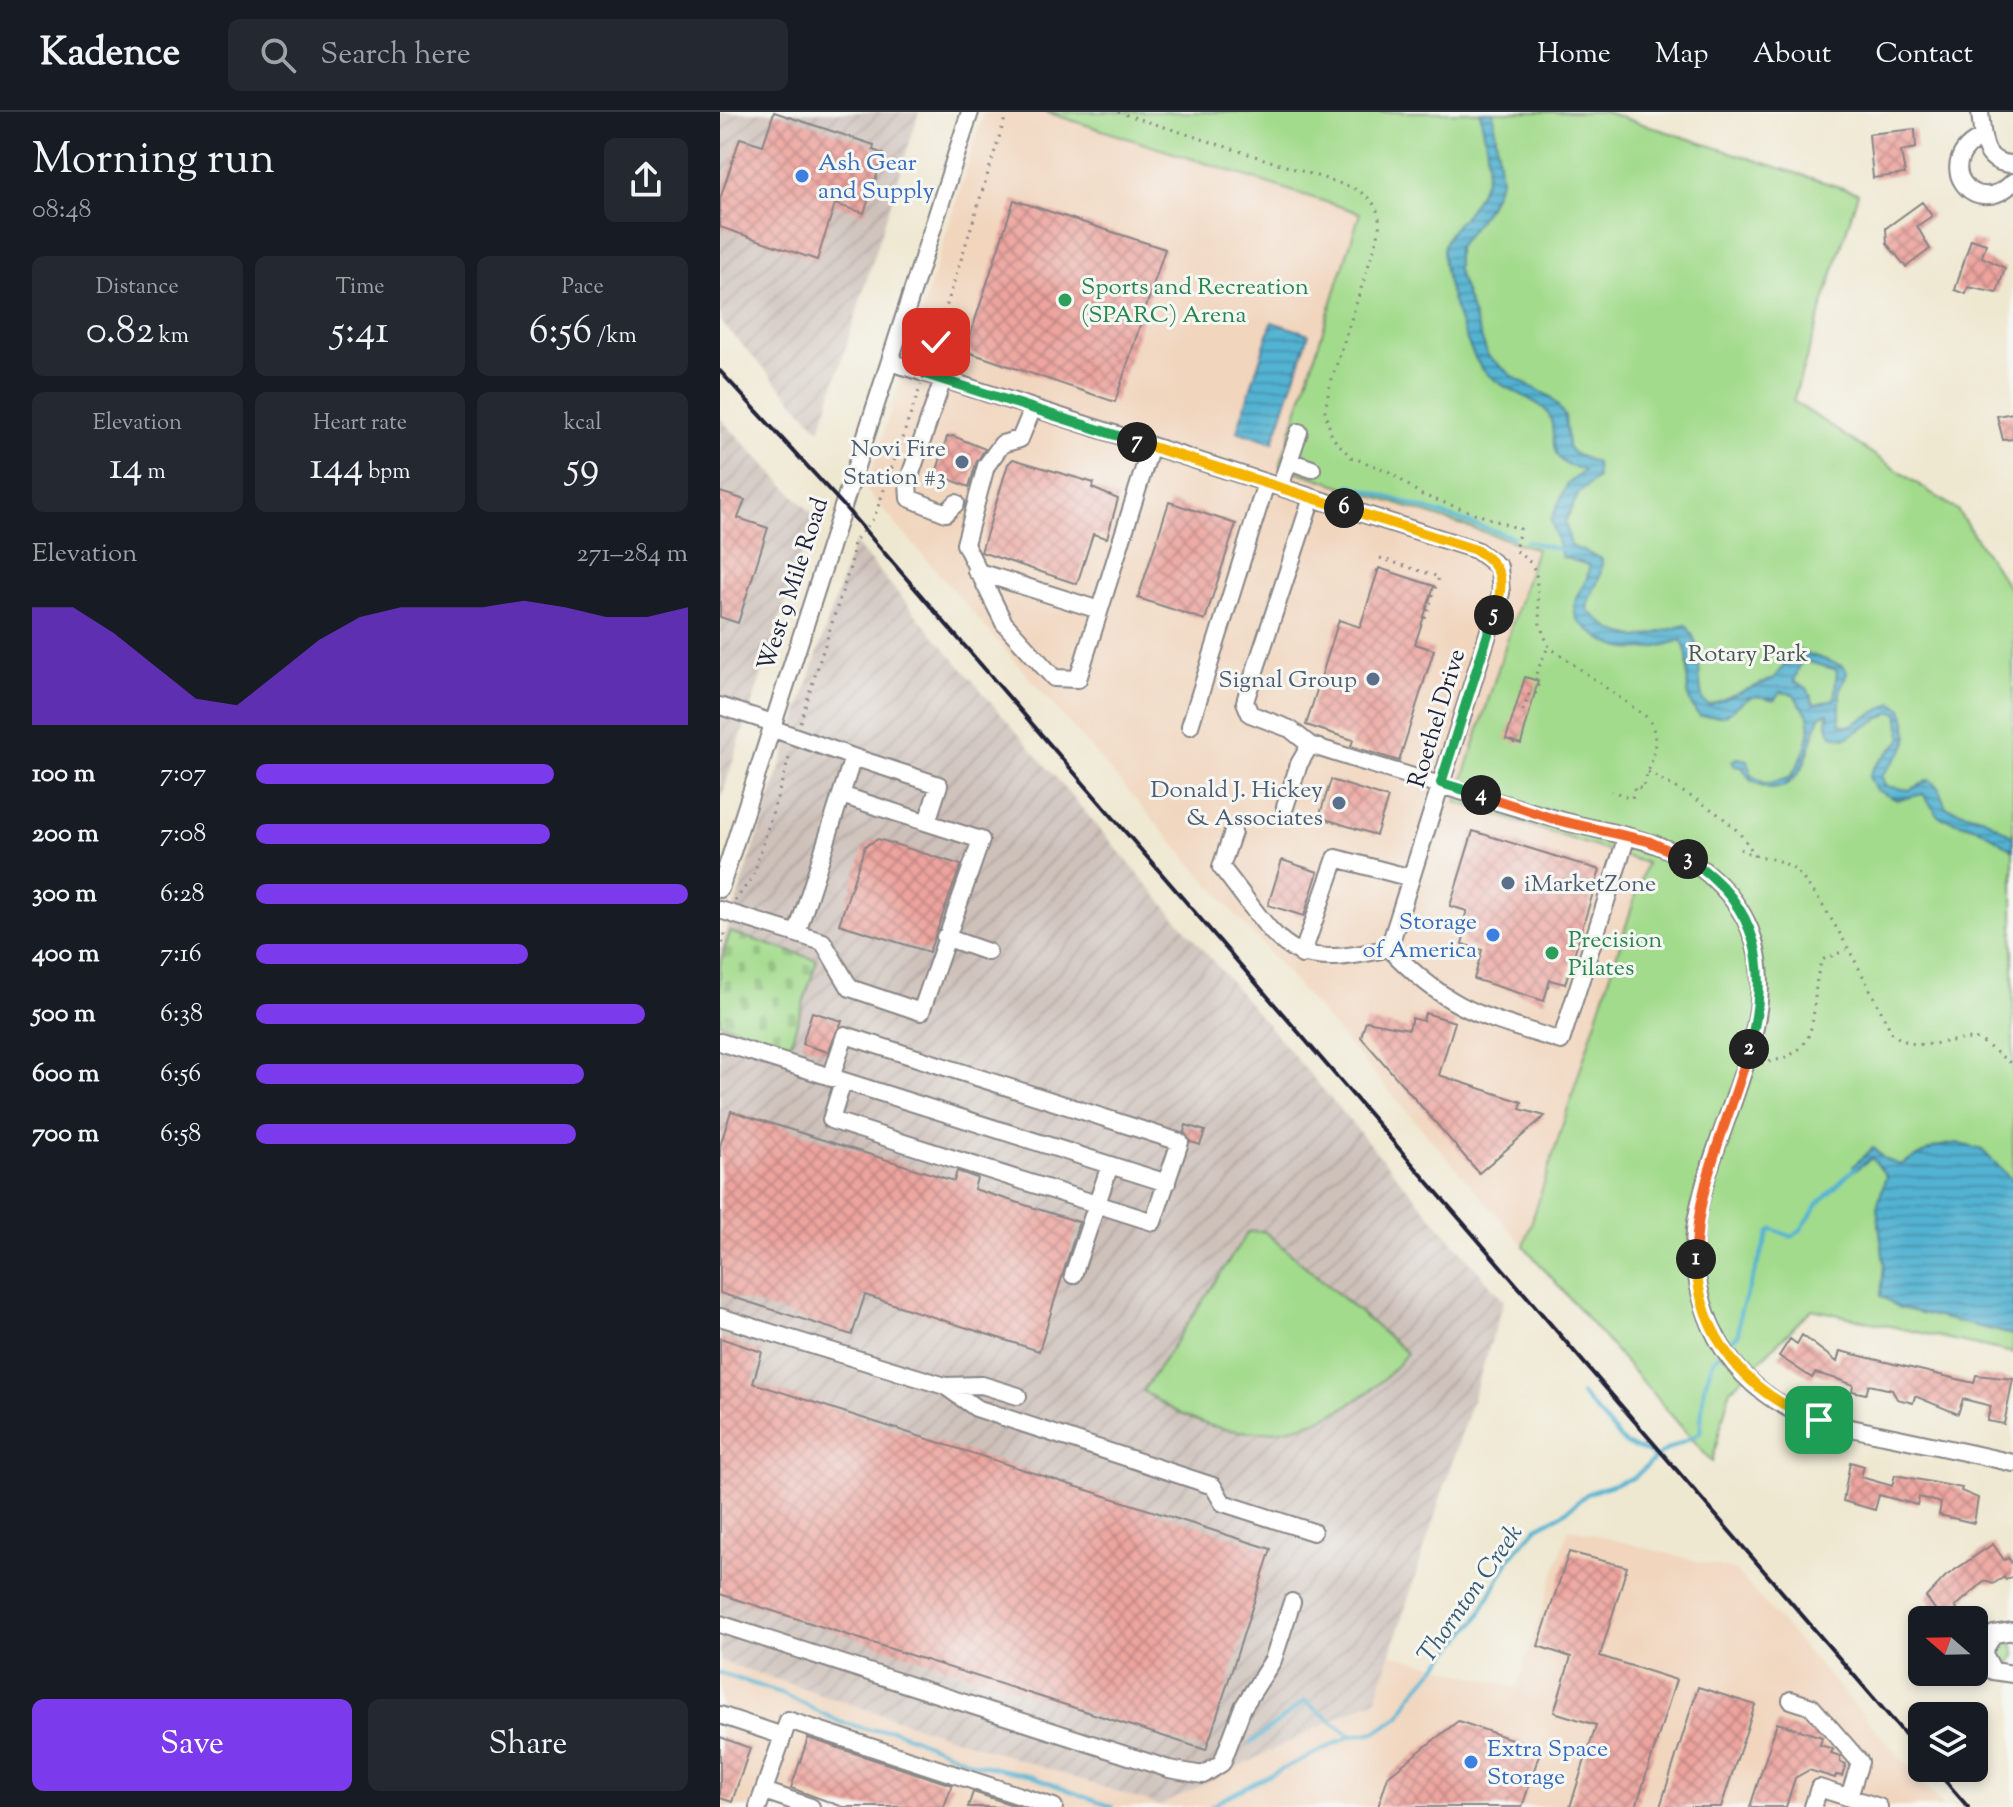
<!DOCTYPE html>
<meta charset="utf-8">
<style>
:root{--surface:#171b24;--page:#242831;--text:#f1f3f6;--muted:#9ea1a6;--line:#363941;--accent:#7c3aed}
body{margin:0;font-family:"Sorts Mill Goudy",serif;background:var(--page);color:var(--text);height:100vh;display:flex;flex-direction:column;font-size:30px;white-space:nowrap}
*{box-sizing:border-box;margin:0}
p{font-size:26px;color:var(--muted)}
.icon{flex:none;width:44px;height:44px;fill:none;stroke:currentColor;stroke-width:2;stroke-linecap:round;stroke-linejoin:round}
.map{position:relative;flex:1;overflow:hidden}
.sheet{display:flex;flex-direction:column;background:var(--surface);width:720px}
.sheet>*{flex:none}
.needle{width:52px;rotate:290deg}
.buttons{position:absolute;left:1188px;top:1494px;display:grid;gap:16px}
.buttons a{display:grid;place-items:center;width:80px;height:80px;border-radius:12px;background:var(--surface);box-shadow:0 4px 12px #0003;font-size:40px}
.pin{position:absolute;display:grid;place-items:center;width:68px;height:68px;color:#fff;margin:-34px;border-radius:16px;box-shadow:0 4px 12px #0006}
.km{position:absolute;width:40px;height:40px;margin:-20px;border-radius:50%;background:#222;color:#fff;font-size:22px;line-height:40px;text-align:center}
.round{display:grid;place-items:center;flex:none;width:84px;height:84px;border-radius:12px;background:var(--page)}
.overview{display:flex;align-items:center;justify-content:space-between;height:136px;padding:0 32px}
h1{font-size:44px;font-weight:600;line-height:60px}
.metrics{display:grid;grid-template-columns:repeat(3,1fr);gap:12px;height:136px;padding:8px 32px}
.metrics div{display:grid;align-content:center;border-radius:12px;background:var(--page);text-align:center}
.metrics b{font-size:40px;font-weight:600}
.metrics small{font-size:22px;font-weight:400}
.metrics p{font-size:22px}
.chart{height:224px;padding:16px 32px}
.chart p{display:flex;justify-content:space-between}
.chart svg{width:100%;height:144px;margin-top:8px;fill:var(--accent);opacity:.7}
.button{display:flex;gap:16px;margin-top:auto;padding:16px 32px}
.button a{flex:1;height:92px;border-radius:12px;background:var(--accent);color:#fff;font-size:32px;font-weight:600;line-height:92px;text-align:center}
.button a+a{background:var(--page);color:var(--text)}
ul{padding:0 32px;list-style:none;font-size:26px}
li{display:grid;grid-template-columns:128px 96px 1fr;align-items:center;height:60px}
li i{height:20px;border-radius:10px;background:var(--accent)}
header{display:flex;align-items:center;gap:48px;box-sizing:border-box;height:112px;padding:0 40px;background:var(--surface);border-bottom:2px solid var(--line)}
header strong{font-size:38px}
nav{display:flex;gap:44px;margin-inline-start:auto;font-size:28px}
.search{width:560px;height:72px;background:var(--page);display:flex;align-items:center;gap:20px;box-sizing:border-box;padding:0 28px;border-radius:12px;color:var(--muted);font-size:30px}
main{display:flex;flex:1;min-height:0}
.map>svg:first-child{display:block}
</style>
<header>
<strong>Kadence</strong>
<div class="search"><svg class="icon" aria-label="search" viewBox="0 0 24 24"><circle cx="10" cy="10" r="6"/><path d="M15 15l6 6"/></svg>Search here</div>
<nav><a>Home</a><a>Map</a><a>About</a><a>Contact</a></nav>
</header>
<main>
<section class="sheet">
<div class="overview"><div><h1>Morning run</h1><p>08:48</p></div><a class="round"><svg class="icon" aria-label="share" viewBox="0 0 24 24"><path d="M12 15V3M7 8l5-5 5 5M5 13v7h14v-7"/></svg></a></div>
<div class="metrics">
<div><p>Distance</p><b>0.82<small> km</small></b></div>
<div><p>Time</p><b>5:41</b></div>
<div><p>Pace</p><b>6:56<small> /km</small></b></div>
</div>
<div class="metrics">
<div><p>Elevation</p><b>14<small> m</small></b></div>
<div><p>Heart rate</p><b>144<small> bpm</small></b></div>
<div><p>kcal</p><b>59</b></div>
</div>
<div class="chart"><p><span>Elevation</span>271–284 m</p>
<svg viewBox="0 0 160 44" preserveAspectRatio="none"><path d="M0 44V8L10 8L20 16L30 26L40 36L50 38L60 28L70 18L80 11L90 8L100 8L110 8L120 6L130 8L140 11L150 11L160 8V44z"/></svg>
</div>
<ul>
<li><b>100 m</b>7:07<i style="width:69%"></i></li>
<li><b>200 m</b>7:08<i style="width:68%"></i></li>
<li><b>300 m</b>6:28<i style="width:100%"></i></li>
<li><b>400 m</b>7:16<i style="width:63%"></i></li>
<li><b>500 m</b>6:38<i style="width:90%"></i></li>
<li><b>600 m</b>6:56<i style="width:76%"></i></li>
<li><b>700 m</b>6:58<i style="width:74%"></i></li>
</ul>
<div class="button"><a>Save</a><a>Share</a></div>
</section>
<div class="map">
<svg width="1293" height="1695" viewBox="0 0 1293 1695">
<defs>
<pattern id="industrial-furrows" width="10" height="10" patternUnits="userSpaceOnUse" patternTransform="scale(2)"><rect width="10" height="10" fill="#cec1ba"/><path d="M-1 1l2-2M0 10L10 0M9 11l2-2" fill="none" stroke="#b1a6a1"/></pattern>
<pattern id="grass-tufts" width="24" height="20" patternUnits="userSpaceOnUse" patternTransform="scale(2)"><rect width="24" height="20" fill="#a3db8c"/><path d="M3 7l-1-3M5 7V3M7 7l1-3M15 17l-1-3M17 17v-4M19 17l1-3" fill="none" stroke="#8cbc7a"/></pattern>
<pattern id="cemetery-stones" width="16" height="16" patternUnits="userSpaceOnUse" patternTransform="scale(2)"><rect width="16" height="16" fill="#a3db8c"/><path d="M2 7V4a2 2 0 0 1 4 0v3zM10 15v-3a2 2 0 0 1 4 0v3z" fill="#8cbc7a"/></pattern>
<pattern id="water-rules" width="6" height="5" patternUnits="userSpaceOnUse" patternTransform="scale(2)"><rect width="6" height="5" fill="#53b3d2"/><path d="M0 2.5h6" fill="none" stroke="#4491ac"/></pattern>
<pattern id="building-cross-hatch" width="8" height="8" patternUnits="userSpaceOnUse" patternTransform="scale(2)"><rect width="8" height="8" fill="#eea49e"/><path d="M0 0l8 8M0 8l8-8" fill="none" stroke="#c08582"/></pattern>
</defs>
<rect width="100%" height="100%" fill="#f6f6f2"/>
<filter id="ink" filterUnits="userSpaceOnUse"><feTurbulence type="fractalNoise" baseFrequency=".0125" numOctaves="2"/><feDisplacementMap in="SourceGraphic" scale="16" xChannelSelector="R" yChannelSelector="G"/><feConvolveMatrix kernelMatrix="1 2 1 2 8 2 1 2 1" color-interpolation-filters="sRGB"/></filter>
<filter id="wash" filterUnits="userSpaceOnUse"><feTurbulence type="fractalNoise" baseFrequency=".006" numOctaves="4" result="noise"/><feDisplacementMap in="SourceGraphic" scale="32" xChannelSelector="R" yChannelSelector="G"/><feGaussianBlur stdDeviation="1.8" result="paint"/><feColorMatrix in="noise" values="0 0 0 0 0 0 0 0 0 0 0 0 0 0 0 0 0 1.4 0 .05"/><feComposite in="paint" operator="in"/></filter>
<g filter="url(#wash)">
<rect width="100%" height="100%" fill="#efe8d1"/>
<path fill="#f1d5bd" d="M264,0H325L640,101L560,354L816,437L736,690L926,751L804,1134L146,378Z
M849,1416L1016,1459L1224,1695H0V1549L440,1694L656,1588L671,1542L797,1576Z"/>
<path fill="url(#industrial-furrows)" d="M0,0H199L100,318L0,209Z
M0,306L94,404L0,689Z
M134,430L784,1189L656,1587L440,1694L0,1549V840Z"/>
<path fill="url(#grass-tufts)" stroke="#627e64" stroke-width="2" d="M1271 1541a12 12 0 1 1 24 0a12 12 0 1 1-24 0Z"/>
<path fill="url(#cemetery-stones)" stroke="#627e64" stroke-width="2" d="M10,820L97,848L70,933L0,911V853Z"/>
<path fill="#a3db8c" stroke="#627e64" stroke-width="2" d="M326,0H885L1138,81L1073,289L1237,398L1293,482V1241L1092,1197L1010,1278L992,1350L804,1134L926,751L736,690L816,437L560,354L640,101Z
M544,1119L687,1241C639,1304 554,1339 477,1309C457,1302 440,1290 423,1279L528,1120Z"/>
<path fill="url(#water-rules)" stroke="#3a6a86" stroke-width="2" fill-rule="evenodd" d="M760,0H773L781,67L769,94L737,136V158L768,244L795,266L831,285L845,304L848,334L854,342L876,351L877,366L859,381L845,410L851,434L882,447C883,472 865,484 868,499L893,519L918,526L966,513C986,538 975,561 983,589L989,593L1053,567L1077,538L1123,554L1127,560L1120,580V612L1129,614L1173,591L1182,597C1196,634 1183,636 1162,664L1165,674L1190,678L1209,668L1218,675L1226,695L1264,706L1293,724V738L1260,717L1219,705L1203,682L1177,688L1156,678L1149,665L1153,656L1182,627L1178,601L1171,600L1126,626L1112,623L1107,613L1108,601L1101,603C1088,629 1091,660 1062,675L1049,676L1031,669L1022,655L1015,654L1012,649L1017,646L1028,648L1031,663L1046,672L1069,666C1081,651 1094,623 1088,604C1085,596 1077,591 1074,582L1060,580L1054,588C1026,578 1025,591 1004,604H980C956,583 977,552 961,528C916,544 891,542 856,506C849,479 870,476 869,453L842,445L831,408L847,373L864,359C858,356 852,356 847,353C823,339 842,310 822,295C803,281 781,276 764,259C749,245 717,153 724,133C727,122 737,112 745,103C776,63 769,47 760,0ZM1082,548L1117,558L1114,588L1094,592L1087,576L1074,569Z
M552,210L589,222L553,331L517,319Z
M1237,1031L1262,1038L1293,1069V1223L1180,1196L1161,1184L1164,1152L1157,1095L1166,1064L1152,1046L1135,1058L1133,1054L1153,1036L1164,1047L1180,1053L1215,1035Z"/>
<g fill="none" stroke-linecap="round" stroke-linejoin="round">
<path stroke="#53b3d2" stroke-width="4" d="M630,373L793,425
M806,429L842,438
M1006,1235L1018,1222L1020,1201L1049,1120L1053,1117L1072,1125L1080,1119L1098,1092L1136,1055
M861,1282L905,1332L930,1341L934,1347
M0,1561L61,1581L120,1610L150,1618H173L257,1652L308,1663L392,1695
M531,1631L585,1589L631,1624
M491,1695C496,1687 612,1634 631,1624L656,1620L680,1604L691,1584L756,1509L790,1446L817,1415L844,1401L868,1381L913,1366L943,1340L980,1321L984,1275L993,1249L1000,1242"/>
</g>
<g id="blocks">
<path fill="url(#building-cross-hatch)" d="M54,0L154,33L153,38L164,42L144,101L115,92L97,148L0,115V87L20,26L43,33Z
M1195,17L1196,36L1181,39L1185,62L1153,66L1149,22Z
M294,88L445,137L395,290L245,239Z
M1202,90L1212,104L1197,114L1210,137L1186,155L1167,132L1166,116Z
M1251,127L1266,132L1262,145L1285,156L1277,181L1248,175L1246,182L1235,178Z
M1293,301V327L1283,328L1277,304Z
M233,324L265,337L256,351L249,375L216,362L227,325Z
M293,347L374,371L372,376L398,387L387,426L373,422L357,472L261,440L288,352Z
M0,380L25,388L18,406L48,416L18,511L0,505Z
M449,390L516,412L485,508L418,486Z
M659,456L714,474L695,532L714,538L679,649L631,634L633,628L586,613L619,508L640,515Z
M805,565L818,569L801,632L786,627Z
M611,668L668,686L656,723L599,705Z
M753,719L880,758L845,872L830,868L824,889L754,867L762,838L742,832L744,824L739,822L747,799L730,794Z
M158,727L241,753L209,840L119,812L145,734Z
M562,748L598,760L584,804L548,793Z
M92,900L122,909L108,940L82,932Z
M705,901L735,910L719,963L802,990L800,997L825,1004L759,1061L641,925L646,909L689,917L692,906L703,909Z
M11,999L234,1069L237,1059L257,1066L254,1077L359,1110L319,1239L145,1183L132,1223L0,1181V1034Z
M466,1013L485,1019L480,1033L471,1030L464,1020Z
M1082,1223L1117,1250L1120,1239L1254,1271L1256,1263L1293,1267L1284,1312L1267,1309L1271,1294L1243,1287L1238,1302L1195,1284L1193,1291L1177,1287L1172,1278L1149,1273L1146,1282L1132,1279L1133,1273L1117,1267L1095,1261L1092,1266L1059,1244L1070,1227L1077,1232Z
M0,1226L42,1240L33,1271L551,1437L486,1638L0,1482Z
M1130,1350L1144,1354L1141,1365L1172,1374L1175,1363L1242,1376L1241,1379L1258,1386L1254,1411L1219,1403L1221,1391L1199,1385L1197,1393L1159,1383L1155,1398L1123,1389Z
M1273,1432L1284,1448L1288,1446L1293,1452V1464L1286,1468L1284,1465L1273,1472L1265,1469L1235,1495L1241,1503L1235,1508H1223L1206,1485L1226,1464Z
M849,1440L907,1455L880,1544L956,1568L916,1695H850L876,1613L834,1600L851,1545L818,1534Z
M978,1575L1035,1593L1001,1695H940Z
M738,1609L821,1637L802,1695H658L668,1664Z
M1057,1611L1102,1625L1100,1633L1113,1637L1111,1641L1120,1644V1650L1126,1652L1122,1664L1116,1663L1115,1666L1089,1658L1075,1666L1066,1695H1030Z
M0,1625L30,1636L12,1690L0,1686Z
M88,1626L232,1673L224,1695H123L71,1676Z
M253,1680L299,1695H248Z"/>
</g>
</g>
<g filter="url(#ink)">
<use href="#blocks" fill-opacity="0" stroke="#888586" stroke-width="2"/>
<g fill="none" stroke-linecap="round" stroke-linejoin="round">
<g stroke="#888586" stroke-width="20">
<path id="minor" d="M1260,0C1263,24 1261,52 1293,52
M1263,25C1209,49 1255,110 1293,70
M170,250L756,438L779,455L781,481L669,836
M223,267L188,370L189,386L226,401L236,391
M313,296L300,327L282,332L266,354L245,432L284,511L334,566L358,567L431,334
M569,349L592,357
M560,375L579,320
M592,386L527,583L525,590L530,602L570,617L590,633C671,659 753,683 836,707C887,722 945,725 987,761C1106,861 989,1001 975,1118C972,1150 979,1186 992,1216C1007,1250 1035,1279 1068,1296C1098,1311 1132,1316 1164,1323C1207,1332 1250,1341 1293,1351
M256,459L379,498
M0,594L53,611
M470,614L546,371
M51,616L133,645
M565,695L579,652L590,633
M513,720L501,755C562,831 563,862 669,836
M0,777L250,0
M0,798L103,830L130,876L201,900L261,728L121,683L133,645L219,673L207,710
M77,821L121,683
M225,825L268,840
M669,836C729,899 761,904 841,929L907,724
M582,843L616,746L691,766
M0,930L447,1071
M111,966L125,923L460,1030L433,1110L111,1008L123,969
M353,1163L390,1053
M0,1205L225,1274L262,1273L298,1284
M225,1274L256,1296L493,1374L503,1391L593,1420
M0,1512L449,1657L483,1663L502,1651L523,1595L553,1548L572,1490
M1293,1519L1274,1522L1263,1540L1273,1559L1293,1562
M1071,1588L1092,1595L1140,1650L1129,1685
M0,1603L63,1624L38,1695
M63,1624L68,1608L334,1695
M44,1679L91,1695
M1093,1695L1099,1676L1159,1695"/>
</g>
<path stroke="#888586" stroke-width="3" stroke-dasharray="2 6" stroke-linecap="butt" d="M398,0L631,75C654,86 663,99 658,124L610,273L605,299L612,325L631,345L668,359L702,383L800,417L795,438L811,451L816,461L820,513L829,535L928,606C943,628 930,653 922,677L915,674L912,686L891,679
M210,247L287,0
M660,446L719,465L704,510
M656,458L658,459
M803,599L809,583H815L819,570L814,566L827,537
M80,610L131,452L134,430L154,406L201,273
M794,630L795,636
M928,660C966,683 1016,703 1035,745
M1020,737C1036,747 1057,744 1072,756C1105,783 1151,880 1172,921C1200,945 1229,923 1260,928L1293,953
M15,789L33,764L71,640
M0,839L7,816
M1041,951C1112,943 1085,892 1102,848L1126,838"/>
<use href="#minor" stroke="#fff" stroke-width="16"/>
<path stroke="#22223b" stroke-width="4" d="M0,259L123,393L1202,1642
M1214,1656L1248,1695"/>
</g>
</g>
<g fill="none" stroke-linecap="round" stroke-linejoin="round" filter="url(#ink)">
<g stroke="#fff" stroke-width="16">
<path id="split-1" d="M976,1147C978,1224 1028,1284 1099,1308"/>
</g>
<g stroke="#fff" stroke-width="16">
<path id="split-2" d="M976,1147C974,1075 1011,1006 1029,937"/>
</g>
<g stroke="#fff" stroke-width="16">
<path id="split-3" d="M968,747C1041,794 1050,859 1029,937"/>
</g>
<g stroke="#fff" stroke-width="16">
<path id="split-4" d="M761,683L837,708L928,729L968,747"/>
</g>
<g stroke="#fff" stroke-width="16">
<path id="split-5" d="M761,683L721,671L774,503"/>
</g>
<g stroke="#fff" stroke-width="16">
<path id="split-6" d="M624,396L756,438C786,455 784,474 774,503"/>
</g>
<g stroke="#fff" stroke-width="16">
<path id="split-7" d="M417,330L624,396"/>
</g>
<g stroke="#fff" stroke-width="16">
<path id="split-8" d="M216,230L205,262L417,330"/>
</g>
<use href="#split-1" stroke="#f5b400" stroke-width="10"/>
<use href="#split-2" stroke="#f0652b" stroke-width="10"/>
<use href="#split-3" stroke="#22a559" stroke-width="10"/>
<use href="#split-4" stroke="#f0652b" stroke-width="10"/>
<use href="#split-5" stroke="#22a559" stroke-width="10"/>
<use href="#split-6" stroke="#f5b400" stroke-width="10"/>
<use href="#split-7" stroke="#f5b400" stroke-width="10"/>
<use href="#split-8" stroke="#22a559" stroke-width="10"/>
</g>
<g fill="#3f7fe0" stroke="#f6f6f2" stroke-width="3">
<circle cx="82" cy="64" r="8"/>
<circle cx="773" cy="823" r="8"/>
<circle cx="751" cy="1650" r="8"/>
</g>
<g fill="#2e9e5b" stroke="#f6f6f2" stroke-width="3">
<circle cx="345" cy="188" r="8"/>
<circle cx="832" cy="841" r="8"/>
</g>
<g fill="#5c6f8a" stroke="#f6f6f2" stroke-width="3">
<circle cx="242" cy="350" r="8"/>
<circle cx="653" cy="567" r="8"/>
<circle cx="619" cy="691" r="8"/>
<circle cx="788" cy="771" r="8"/>
</g>
<g text-anchor="middle" stroke-width="6" stroke-linejoin="round" paint-order="stroke">
<g font-size="24" fill="#366cbe" stroke="#f6f6f2" text-anchor="start">
<text x="98" y="58">Ash Gear<tspan x="98" dy="28">and Supply</tspan></text>
<text x="757" y="817" text-anchor="end">Storage<tspan x="757" dy="28">of America</tspan></text>
<text x="767" y="1644">Extra Space<tspan x="767" dy="28">Storage</tspan></text>
</g>
<g font-size="24" fill="#27864d" stroke="#f6f6f2" text-anchor="start">
<text x="361" y="182">Sports and Recreation<tspan x="361" dy="28">(SPARC) Arena</tspan></text>
<text x="848" y="835">Precision<tspan x="848" dy="28">Pilates</tspan></text>
</g>
<g font-size="24" fill="#4e5e75" stroke="#f6f6f2" text-anchor="end">
<text x="226" y="344">Novi Fire<tspan x="226" dy="28">Station #3</tspan></text>
<text x="637" y="575">Signal Group</text>
<text x="603" y="685">Donald J. Hickey<tspan x="603" dy="28">&amp; Associates</tspan></text>
<text x="804" y="779" text-anchor="start">iMarketZone</text>
</g>
<g font-size="24" fill="#22223b" stroke="#f6f6f2">
<text transform="translate(72 472) rotate(-72)" y="8">West 9 Mile Road</text>
<text transform="translate(716 606) rotate(-73)" y="8">Roethel Drive</text>
</g>
<g font-size="24" fill="#495a53" stroke="#f6f6f2">
<text x="1028" y="549">Rotary Park</text>
</g>
<g font-size="26" font-style="italic" fill="#365c77" stroke="#f6f6f2">
<text transform="translate(749 1481) rotate(-55)" y="9">Thornton Creek</text>
</g>
</g>
</svg>
<div class="buttons">
<a><svg class="needle" viewBox="-14 -14 28 28"><path d="M0-13l5 13h-10z" fill="#e53935"/><path d="M0 13l5-13h-10z" fill="#9ea1a6"/></svg></a>
<a><svg class="icon" aria-label="layers" viewBox="0 0 24 24"><path d="M12 4l9 5-9 5-9-5zM3 14l9 5 9-5"/></svg></a>
</div>
<div class="pin" style="left:1099px;top:1308px;background:#1e9e55"><svg class="icon" aria-label="arrive" viewBox="0 0 24 24"><path d="M6 21V4h12l-3 4 3 4H6"/></svg></div>
<div class="pin" style="left:216px;top:230px;background:#d93025"><svg class="icon" aria-label="check" viewBox="0 0 24 24"><path d="M5 12l5 5 9-10"/></svg></div>
<b class="km" style="left:976px;top:1147px">1</b>
<b class="km" style="left:1029px;top:937px">2</b>
<b class="km" style="left:968px;top:747px">3</b>
<b class="km" style="left:761px;top:683px">4</b>
<b class="km" style="left:774px;top:503px">5</b>
<b class="km" style="left:624px;top:396px">6</b>
<b class="km" style="left:417px;top:330px">7</b>
</div>
</main>
